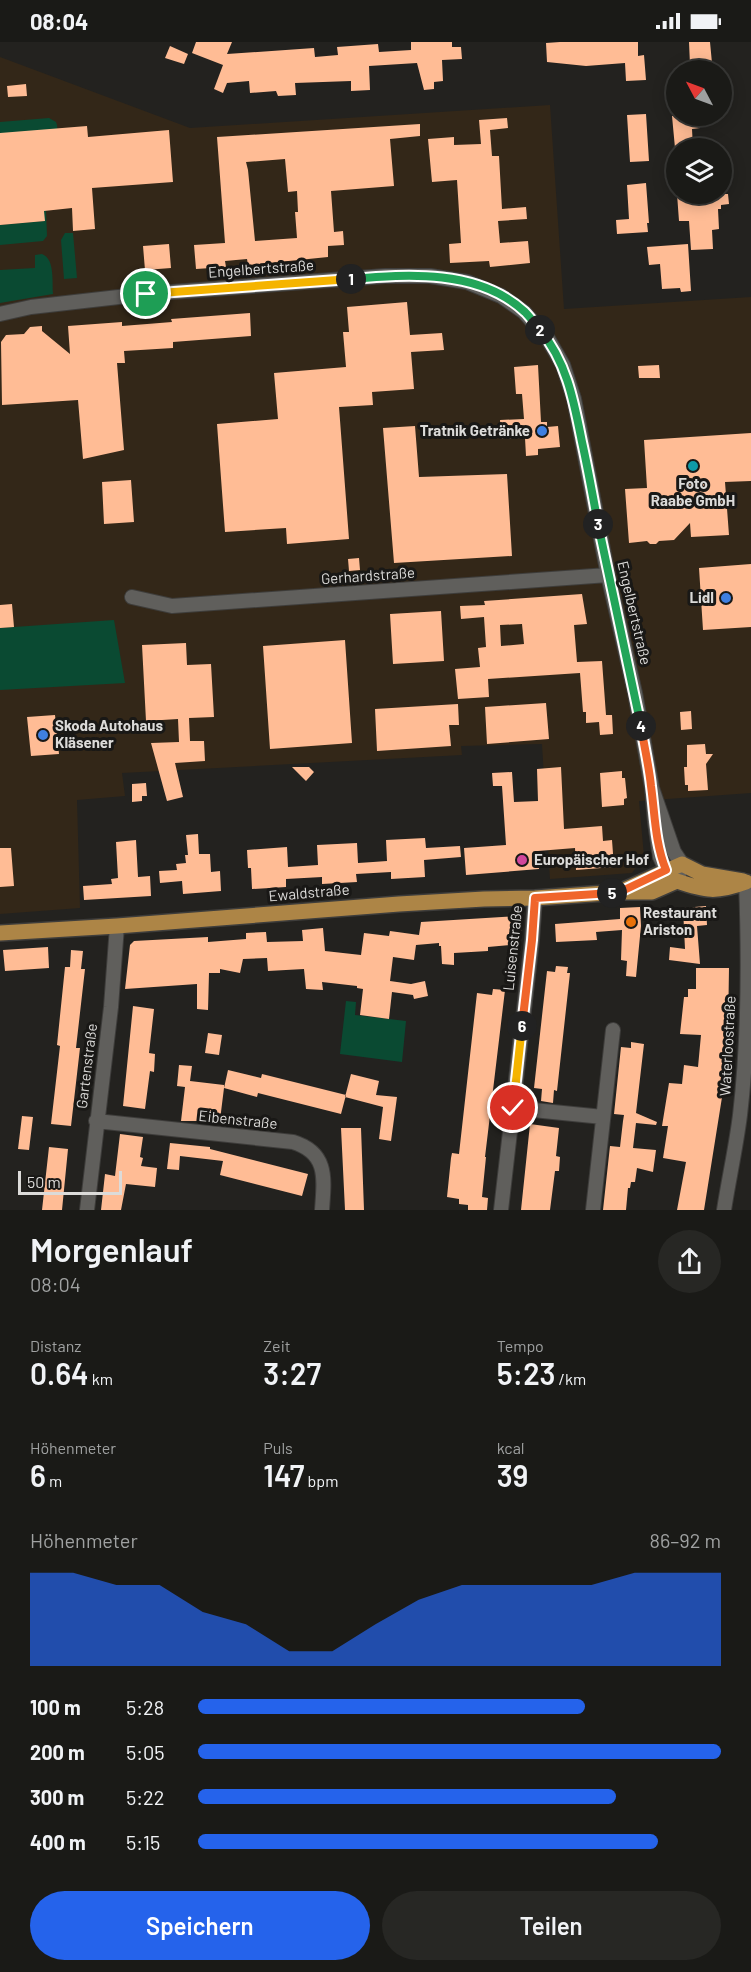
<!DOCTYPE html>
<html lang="de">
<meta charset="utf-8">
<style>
:root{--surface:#1a1a17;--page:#272724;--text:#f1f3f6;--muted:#9fa1a1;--line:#383836;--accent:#2563eb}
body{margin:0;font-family:Barlow,sans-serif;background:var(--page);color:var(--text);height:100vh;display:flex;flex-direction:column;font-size:22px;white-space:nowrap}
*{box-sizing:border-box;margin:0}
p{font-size:20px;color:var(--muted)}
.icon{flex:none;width:33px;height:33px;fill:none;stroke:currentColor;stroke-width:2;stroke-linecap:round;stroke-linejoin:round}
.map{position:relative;height:1168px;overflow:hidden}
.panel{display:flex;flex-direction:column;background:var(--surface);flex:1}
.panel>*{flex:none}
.needle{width:39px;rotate:311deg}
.tools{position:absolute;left:666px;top:18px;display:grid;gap:12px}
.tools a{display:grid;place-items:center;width:66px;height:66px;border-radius:50%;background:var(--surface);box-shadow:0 3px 15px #0003,0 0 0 2px var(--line);font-size:30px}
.scale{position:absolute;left:18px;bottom:15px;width:104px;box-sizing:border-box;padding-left:6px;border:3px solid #dcdbd9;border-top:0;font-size:16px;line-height:21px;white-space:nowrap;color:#dcdbd9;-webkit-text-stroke:4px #191816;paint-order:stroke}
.pin{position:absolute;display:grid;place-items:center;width:51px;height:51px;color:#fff;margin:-26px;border:3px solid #fff;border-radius:50%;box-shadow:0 2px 6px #0007}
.km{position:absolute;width:30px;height:30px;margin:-15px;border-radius:50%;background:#222;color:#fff;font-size:16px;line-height:30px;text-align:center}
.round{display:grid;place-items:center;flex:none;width:63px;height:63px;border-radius:32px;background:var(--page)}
.head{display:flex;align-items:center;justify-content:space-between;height:102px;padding:0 30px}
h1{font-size:33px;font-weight:600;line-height:45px}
.stats{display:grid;grid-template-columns:repeat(3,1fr);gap:9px;height:102px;padding:6px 30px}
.stats div{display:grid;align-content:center}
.stats b{font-size:30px;font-weight:600}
.stats small{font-size:16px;font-weight:400}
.stats p{font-size:16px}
.chart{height:168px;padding:12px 30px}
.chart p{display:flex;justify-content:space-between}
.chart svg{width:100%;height:108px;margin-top:6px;fill:var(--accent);opacity:.7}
.primary-button{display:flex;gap:12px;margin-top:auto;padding:12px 30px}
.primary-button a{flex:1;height:69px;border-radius:36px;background:var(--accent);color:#fff;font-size:24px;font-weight:600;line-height:69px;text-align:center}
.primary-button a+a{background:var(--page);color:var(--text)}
ul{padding:0 30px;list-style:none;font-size:20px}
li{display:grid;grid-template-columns:96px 72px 1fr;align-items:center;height:45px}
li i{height:15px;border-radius:8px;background:var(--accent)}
.status{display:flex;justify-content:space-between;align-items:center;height:42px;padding:0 30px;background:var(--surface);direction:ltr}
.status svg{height:16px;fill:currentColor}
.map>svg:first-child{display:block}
</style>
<div class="status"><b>08:04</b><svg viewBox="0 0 49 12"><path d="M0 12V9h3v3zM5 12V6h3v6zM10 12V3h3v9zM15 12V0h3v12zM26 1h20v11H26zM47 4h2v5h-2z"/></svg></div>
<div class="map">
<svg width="751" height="1168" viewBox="0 0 751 1168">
<rect width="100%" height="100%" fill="#23221f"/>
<path fill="#332718" d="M0,15L190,86L550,63L564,267L751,255V751L639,759L644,814L632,831L550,837L542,702L461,704L462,713L122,731L125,754L77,758L80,866L0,872Z"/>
<path fill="#0a4a32" d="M49,76L56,80L57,83L62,142L0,91V80Z
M46,168L47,194L43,199L0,203V183L44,179V169Z
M65,191H73L77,236L64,237L61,198Z
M42,212C55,217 52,239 53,252L0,261V228L35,226V213Z
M114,578L125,641L0,648V586Z
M346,959L356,960L355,973L406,979L402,1020L340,1012Z"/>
<path fill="#ffbc95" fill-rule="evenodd" d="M196,0H232L227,12L314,6L315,15L338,13L337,5L378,2L379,10L411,8V0H452V5H461L462,17L442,18L443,39L434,40V47L424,48L417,21L369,24L370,48L351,49V39L295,41L296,53L278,54L276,49L250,51L249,39L227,41L223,51L214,47L223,23L192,11Z
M560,0H638V14L644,13L646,38L626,39L625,21L586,24L547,20L546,1Z
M689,0H710L712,21L690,23Z
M170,4L188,12L184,22L165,16Z
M26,42L27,54L8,55L7,44Z
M646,72L649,119L630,120L627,73Z
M672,74H699L700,86L692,87L693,106H675Z
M507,76L508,86L490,88L492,114H499L502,167L526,165L527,177L498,179L500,201L528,199L530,221L490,225L489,219L450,221L449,202L461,201L457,138L432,140L428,97L454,95V103L481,102L479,78Z
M420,82V94L390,97L394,144L331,149L334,190L343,189L344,203L328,204V215L248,223L247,217L225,219L226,225L196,227L194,203L225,201L217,95ZM285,117L288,150L297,149L298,170H295L297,196L255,199L248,128L246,120Z
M87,84L88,95L169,88L173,140L92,146L95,187L73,189L72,166L44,169L45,179L0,183V91Z
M646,141L649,181H647L648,190L617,192L616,178L629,177L627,143Z
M677,152H728L729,162L721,163V167H718L719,187L712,188L713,207L691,208L689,179H679Z
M169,202L171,226L145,228L143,204Z
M688,202L691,249L681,250L680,246L662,247L660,222L649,223L647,205Z
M407,260L410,293L442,291L444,308L411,310L414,347L372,350L373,363L339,365L349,497L287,502L286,486L225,490L217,382L278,377L274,331L346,325L343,290H349L347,265Z
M250,271L251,294L173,300V306L124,309L125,321H117L124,408L83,417L78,358L2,363L1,300L6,293L24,292L30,285L42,284V289L70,312L68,284L122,280V284L172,280L171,277Z
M538,323L541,380H547V385L558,384L560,405L538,407V413L526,414L525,396L501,397L500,378L524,377L522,352H516L514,325Z
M659,323L660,336H639L638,324Z
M415,384L419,435L507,432L512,514L394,521L383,386Z
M751,391V439L725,440L729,493L691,495L690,481L674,498L659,499L656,502H650L647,499L629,501L625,447L647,446L644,398Z
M131,438L134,480L104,482L102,440Z
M359,516L360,528L349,529L348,517Z
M751,522V585L703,588L699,526Z
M582,552L587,582L574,583L577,620L602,619L606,673H612L613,692L600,693L599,680L586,681V670H583L580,631L488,637L489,655L458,657L455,627L480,625L478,606L486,605L484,575L461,577L460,564L485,563L484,559ZM522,582L524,602L501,604L500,583Z
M12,562L14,585L0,586V563Z
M441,569L444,619L393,622L390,572Z
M345,598L352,701L270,707L263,604Z
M186,601L187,623L211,622L214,675L189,676L190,699H204L205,719L175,721L183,755L167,759L151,701L179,700L178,677L146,679L142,603Z
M546,661L549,697L487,702L485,665Z
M458,662L459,683H449L451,704L377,709L375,667Z
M691,669L692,687L681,688L680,670Z
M55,673L59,712L31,714L27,675Z
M705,702L706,712H713L706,722L708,748L688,749V743H685L684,725H687V703Z
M292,725H309L314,730L306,739Z
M561,725L564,787L602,784L603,799L612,798L614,825L576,828L575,806L538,809L539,827L466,833L464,806L506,803L502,744H493L492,731L512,730L514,760L538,759L537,727Z
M622,729V736H625L627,756L624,757V763L602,765L600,731Z
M146,741L147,754H142V759L132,760V742Z
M198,792L199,812H210L211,830L220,829L221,849L183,852L182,839L160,841L159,829L177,828L176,822L186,821L185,813H188L186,793Z
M425,796L426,806L460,804L461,815L424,818L425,835L391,837V830L356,832L357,840L322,842V835L286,837V845L252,847L251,826H248L247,808L287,805L288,825L318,823L317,803L357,801L358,821L373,820L387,819L386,798Z
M136,798L138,835L150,834L151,854L84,858L83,844L112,842L111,837L118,836L116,800Z
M0,806H11L14,844L0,845Z
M706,864L707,883L697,884L700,922L669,918L670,905L685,907L683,866Z
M640,865L641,884L636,935L626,934L627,919L621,918L622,888L596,890L597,898L556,900L555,882L620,877V866Z
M518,874L523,878L520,899L511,900V903L488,905V909L454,911V923L442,922L441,904H439V901L416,903L414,918L393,915L390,939L411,942L425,939L428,954L414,957L413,953L392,950L389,977L360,973L363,947L357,946V944L322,940L323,948L306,947L304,927L268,929L267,916L243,917L240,931L220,927V931H209L208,968L197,967V942L125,947L130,903L134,899L208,895V900L246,897V891L266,890L267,900L303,899L302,888L323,886L325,909L361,913L364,891L389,894L390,889L419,893L421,880Z
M48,905L49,926L5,929L3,908Z
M71,908L83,909L81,927H85L76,1006H80L71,1084L51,1082L60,1004L57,1003L65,925H70Z
M556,924L568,925L567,931H570L557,1049L554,1048L553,1061L541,1059L542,1047L534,1046L547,929L555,930Z
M696,926H729L728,989L723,1049L704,1168H677L686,1120L663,1116L668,1084H662L669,1041L682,1042L684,1023L698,1025L701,993L680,992L684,955H688V947H696Z
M493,947L505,948L485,1115H486L482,1155L488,1156L487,1168H468V1163L459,1162V1157L447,1155L451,1116L452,1111L459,1112L477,951L492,953Z
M133,964L154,967L149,1011L155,1012L154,1030L150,1029L145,1067L123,1064Z
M208,991L222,993L219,1013L205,1011Z
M631,1000L644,1002L636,1071L657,1080L656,1083L636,1081L633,1106L656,1108L653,1130L637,1126L635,1140H631L630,1146H628L626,1168H603L610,1104L620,1105L623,1079L624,1073L614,1072L621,1005L631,1006Z
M179,1023L192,1024L190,1039L224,1043V1046L228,1028L261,1036L262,1032L346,1053L341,1072L258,1051L257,1055L224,1046L220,1078L198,1075L197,1079H181L185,1045L177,1044Z
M351,1032L379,1039L376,1053L397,1055L391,1099L379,1097L383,1065L345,1055Z
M22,1074L33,1075L29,1108L18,1107Z
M530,1082L559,1086L556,1114L560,1115L559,1129H555L550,1168H521Z
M341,1086H361L364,1168H345Z
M120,1092L143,1095L140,1115L143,1116L141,1124L157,1126L155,1145L126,1142L121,1168H101L105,1132L115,1134Z
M170,1101L210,1105V1107L308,1132L302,1154L220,1133L223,1119L180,1114L179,1128L167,1127Z
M49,1105L68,1107L62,1168H42Z"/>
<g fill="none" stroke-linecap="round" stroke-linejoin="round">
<g stroke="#3e3d3b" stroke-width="16">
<path id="minor" d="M0,272L31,265L145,252L385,234H430L467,240L501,254L524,270L548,297L563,323L574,357L608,533L635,651L652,746L655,780L660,815L666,828L677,839L682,822L674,810L652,746
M132,555L172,564L608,533
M513,1066L603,1075
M96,1079L293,1100C329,1111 324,1138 322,1168
M87,1168L111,965L117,884
M501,1168L532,898L535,856
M593,1168L613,988
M724,1168C729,1136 736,1105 740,1073C749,996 749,917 746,840"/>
</g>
<g stroke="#3e3d3b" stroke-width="18">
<path id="major" d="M626,847L682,822L702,832L743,839
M0,891L117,884L399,862L484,857L535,856L620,850H652L677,839C706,849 716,851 746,840"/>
</g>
<use href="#minor" stroke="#605f5c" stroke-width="14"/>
<use href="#major" stroke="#ad8546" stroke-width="15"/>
</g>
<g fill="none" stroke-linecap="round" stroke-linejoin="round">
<g stroke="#fff" stroke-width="12">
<path id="split-1" d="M146,252L351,237"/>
</g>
<g stroke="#fff" stroke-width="12">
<path id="split-2" d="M351,237C408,232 479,227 525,270C530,275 535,282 540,288"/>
</g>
<g stroke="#fff" stroke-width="12">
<path id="split-3" d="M540,288C567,320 574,360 582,400C588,427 593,455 598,482"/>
</g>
<g stroke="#fff" stroke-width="12">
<path id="split-4" d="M598,482L641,684"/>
</g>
<g stroke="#fff" stroke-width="12">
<path id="split-5" d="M612,851L620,850L666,828C655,801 655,773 651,744C649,724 644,704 641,684"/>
</g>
<g stroke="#fff" stroke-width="12">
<path id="split-6" d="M522,984L532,898L535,856L612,851"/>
</g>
<g stroke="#fff" stroke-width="12">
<path id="split-7" d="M513,1066L522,984"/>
</g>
<use href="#split-1" stroke="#f5b400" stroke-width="8"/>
<use href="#split-2" stroke="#22a559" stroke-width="8"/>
<use href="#split-3" stroke="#22a559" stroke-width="8"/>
<use href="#split-4" stroke="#22a559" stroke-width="8"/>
<use href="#split-5" stroke="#f0652b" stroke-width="8"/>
<use href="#split-6" stroke="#f0652b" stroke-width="8"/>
<use href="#split-7" stroke="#f5b400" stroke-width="8"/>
</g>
<g fill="#3f7fe0" stroke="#191816" stroke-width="2">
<circle cx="542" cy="389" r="6"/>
<circle cx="726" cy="556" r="6"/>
<circle cx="43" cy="693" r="6"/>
</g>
<circle fill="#0f9aa8" stroke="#191816" stroke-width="2" cx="693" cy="424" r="6"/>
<circle fill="#d1479c" stroke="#191816" stroke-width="2" cx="522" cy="818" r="6"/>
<circle fill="#e8710a" stroke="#191816" stroke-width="2" cx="631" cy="880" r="6"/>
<g text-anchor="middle" stroke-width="6" stroke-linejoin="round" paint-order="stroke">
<g font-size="15" fill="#dcdbd9" stroke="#191816">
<text transform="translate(261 227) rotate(-4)" y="5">Engelbertstraße</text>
<text transform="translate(368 534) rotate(-4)" y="5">Gerhardstraße</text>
<text transform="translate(634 571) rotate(77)" y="5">Engelbertstraße</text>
<text transform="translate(309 851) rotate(-5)" y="5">Ewaldstraße</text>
<text transform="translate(513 906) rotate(-84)" y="5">Luisenstraße</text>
<text transform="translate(728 1004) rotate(-87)" y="5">Waterloostraße</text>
<text transform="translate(87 1024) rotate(-83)" y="5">Gartenstraße</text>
<text transform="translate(238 1078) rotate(6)" y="5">Eibenstraße</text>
</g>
<g font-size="15" font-weight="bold" fill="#dcdbd9" stroke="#191816" text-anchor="start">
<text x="530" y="394" text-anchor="end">Tratnik Getränke</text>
<text x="693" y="447" text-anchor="middle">Foto<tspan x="693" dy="17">Raabe GmbH</tspan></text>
<text x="714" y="561" text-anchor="end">Lidl</text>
<text x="55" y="689">Skoda Autohaus<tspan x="55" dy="17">Kläsener</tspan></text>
<text x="534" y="823">Europäischer Hof</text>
<text x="643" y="876">Restaurant<tspan x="643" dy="17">Ariston</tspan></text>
</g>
</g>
</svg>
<div class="tools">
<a><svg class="needle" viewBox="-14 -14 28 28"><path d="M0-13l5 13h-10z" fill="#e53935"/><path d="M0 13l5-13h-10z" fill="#9fa1a1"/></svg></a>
<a><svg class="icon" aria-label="layers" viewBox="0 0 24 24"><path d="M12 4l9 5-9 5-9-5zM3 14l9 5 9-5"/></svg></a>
</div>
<div class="scale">50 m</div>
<div class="pin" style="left:146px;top:252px;background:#1e9e55"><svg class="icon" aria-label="arrive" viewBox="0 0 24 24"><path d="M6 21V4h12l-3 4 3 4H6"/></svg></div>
<div class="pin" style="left:513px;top:1066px;background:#d93025"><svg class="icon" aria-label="check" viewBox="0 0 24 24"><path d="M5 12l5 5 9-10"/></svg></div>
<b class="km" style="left:351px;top:237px">1</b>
<b class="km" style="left:540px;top:288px">2</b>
<b class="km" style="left:598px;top:482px">3</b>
<b class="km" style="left:641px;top:684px">4</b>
<b class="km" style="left:612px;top:851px">5</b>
<b class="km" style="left:522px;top:984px">6</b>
</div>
<section class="panel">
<div class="head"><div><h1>Morgenlauf</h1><p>08:04</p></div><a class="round"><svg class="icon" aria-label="share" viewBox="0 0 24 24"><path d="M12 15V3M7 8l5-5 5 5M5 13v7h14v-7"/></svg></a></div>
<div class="stats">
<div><p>Distanz</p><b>0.64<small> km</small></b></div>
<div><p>Zeit</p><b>3:27</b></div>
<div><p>Tempo</p><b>5:23<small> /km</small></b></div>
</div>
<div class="stats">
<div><p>Höhenmeter</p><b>6<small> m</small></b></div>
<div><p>Puls</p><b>147<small> bpm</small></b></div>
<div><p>kcal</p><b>39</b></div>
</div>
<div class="chart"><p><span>Höhenmeter</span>86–92 m</p>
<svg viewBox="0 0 160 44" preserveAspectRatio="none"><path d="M0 44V6L10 6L20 11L30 11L40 22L50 27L60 38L70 38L80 27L90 17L100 11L110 11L120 11L130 11L140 6L150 6L160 6V44z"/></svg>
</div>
<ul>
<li><b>100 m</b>5:28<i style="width:74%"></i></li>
<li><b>200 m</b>5:05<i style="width:100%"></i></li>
<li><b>300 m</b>5:22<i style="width:80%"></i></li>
<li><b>400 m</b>5:15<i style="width:88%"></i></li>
</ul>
<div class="primary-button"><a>Speichern</a><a>Teilen</a></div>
</section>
